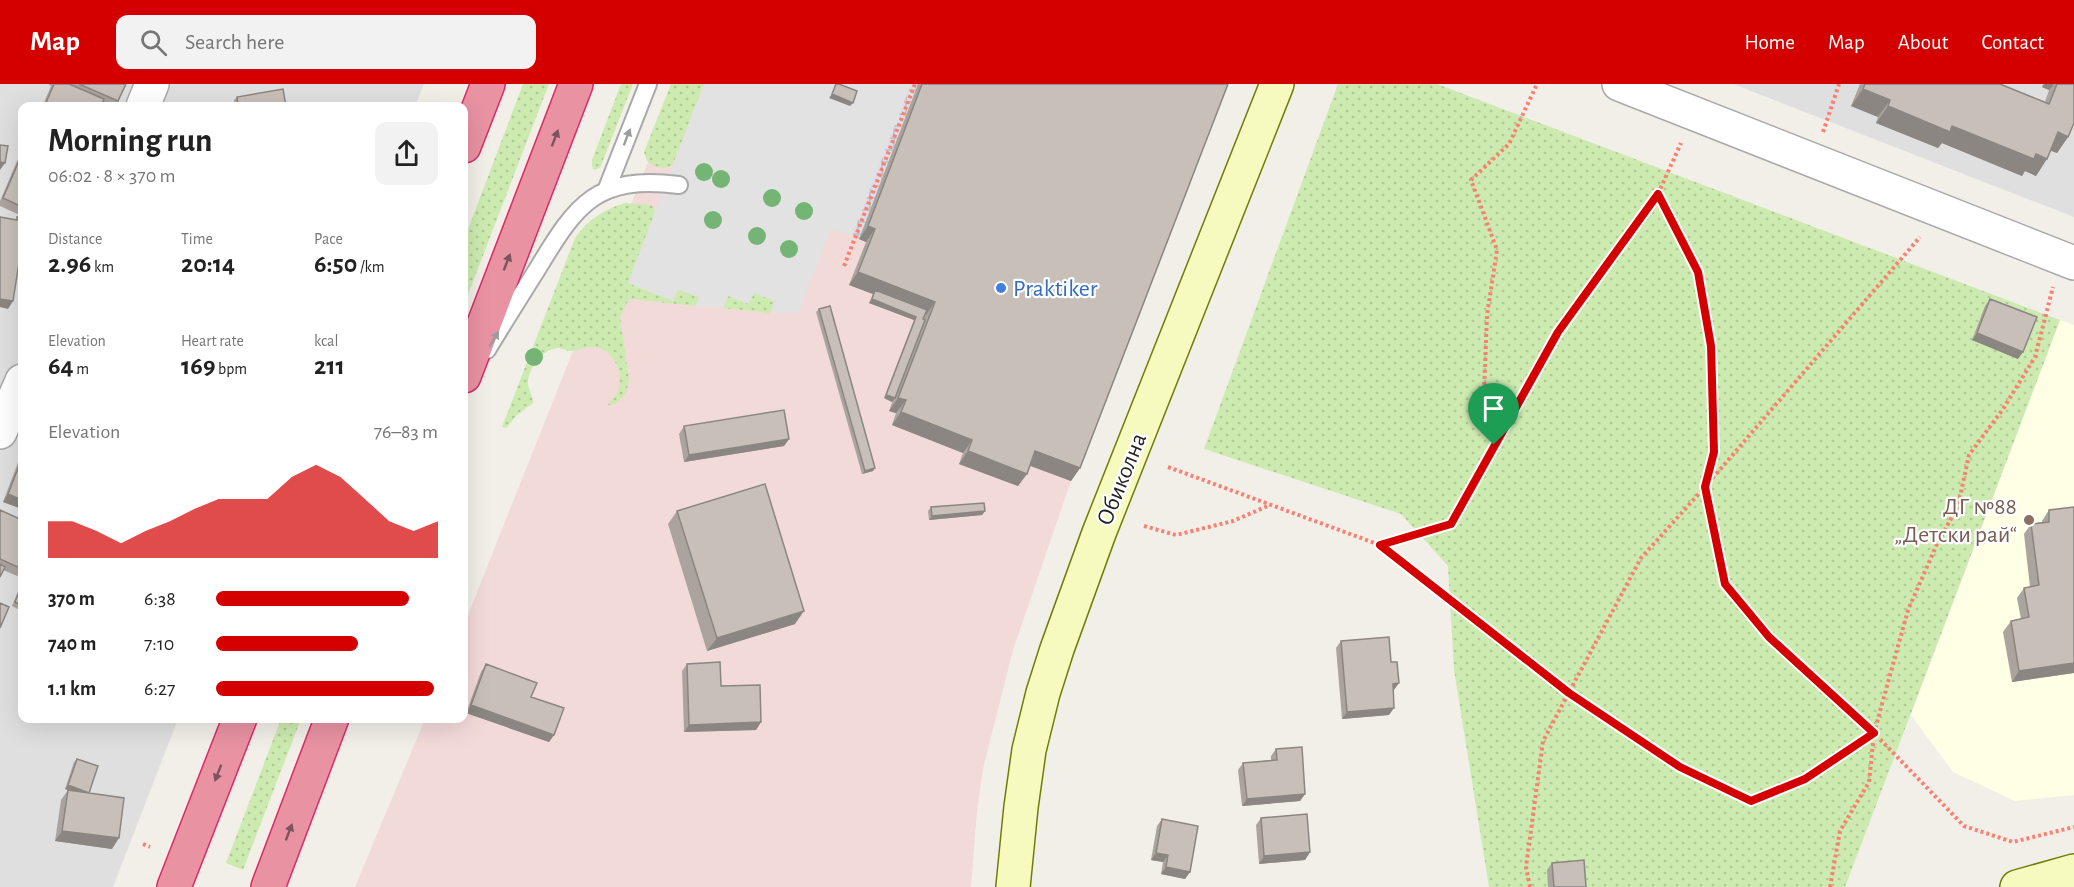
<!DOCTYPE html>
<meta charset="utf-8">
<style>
:root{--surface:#fff;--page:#f2f2f2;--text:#222;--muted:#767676;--accent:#d40000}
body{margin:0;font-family:"Alegreya Sans",sans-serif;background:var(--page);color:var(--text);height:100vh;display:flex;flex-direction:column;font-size:22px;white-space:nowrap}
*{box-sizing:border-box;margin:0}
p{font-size:20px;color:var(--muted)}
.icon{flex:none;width:33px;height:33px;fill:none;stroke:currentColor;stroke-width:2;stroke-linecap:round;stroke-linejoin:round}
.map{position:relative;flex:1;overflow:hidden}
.sheet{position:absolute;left:18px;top:18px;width:450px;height:621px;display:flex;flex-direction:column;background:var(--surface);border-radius:12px;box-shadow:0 6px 24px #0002}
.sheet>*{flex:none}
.pin{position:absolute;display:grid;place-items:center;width:51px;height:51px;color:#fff;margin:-62px -26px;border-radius:50% 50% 50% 0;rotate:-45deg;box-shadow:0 0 6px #0007}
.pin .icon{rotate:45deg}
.round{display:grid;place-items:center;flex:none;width:63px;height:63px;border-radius:12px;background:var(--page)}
.summary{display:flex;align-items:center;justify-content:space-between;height:102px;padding:0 30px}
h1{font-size:33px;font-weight:600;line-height:45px}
.metrics{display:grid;grid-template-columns:repeat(3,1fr);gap:9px;height:102px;padding:6px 30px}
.metrics div{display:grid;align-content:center}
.metrics b{font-size:26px;font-weight:600}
.metrics small{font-size:16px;font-weight:400}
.metrics p{font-size:16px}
.chart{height:168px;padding:12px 30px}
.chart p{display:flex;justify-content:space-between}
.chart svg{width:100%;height:108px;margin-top:6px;fill:var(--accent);opacity:.7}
ul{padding:0 30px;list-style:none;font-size:20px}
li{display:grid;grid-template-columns:96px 72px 1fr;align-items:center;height:45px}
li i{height:15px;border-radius:8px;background:var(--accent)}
header{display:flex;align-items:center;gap:36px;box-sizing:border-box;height:84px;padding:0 30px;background:var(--accent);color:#fff}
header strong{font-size:28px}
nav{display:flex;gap:33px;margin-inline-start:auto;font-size:21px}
.search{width:420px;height:54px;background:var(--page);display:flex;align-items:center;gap:15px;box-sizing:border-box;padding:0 21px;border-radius:12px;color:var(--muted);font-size:22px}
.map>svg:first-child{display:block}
</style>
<header>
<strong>Map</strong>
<div class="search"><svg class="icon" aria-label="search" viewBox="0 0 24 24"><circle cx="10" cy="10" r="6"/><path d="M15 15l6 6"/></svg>Search here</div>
<nav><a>Home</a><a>Map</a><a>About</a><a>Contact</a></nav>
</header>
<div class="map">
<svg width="2074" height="803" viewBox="0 0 2074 803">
<defs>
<pattern id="grass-dots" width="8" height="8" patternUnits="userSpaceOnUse" patternTransform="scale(1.5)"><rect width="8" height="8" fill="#cdebb0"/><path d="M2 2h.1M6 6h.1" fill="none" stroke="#b0c997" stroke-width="1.8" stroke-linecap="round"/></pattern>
<pattern id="plaza-grid" width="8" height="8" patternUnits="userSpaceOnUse" patternTransform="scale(1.5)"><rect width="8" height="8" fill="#dddde8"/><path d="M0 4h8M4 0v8" fill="none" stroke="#bdbdc7"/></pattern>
</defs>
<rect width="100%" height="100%" fill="#f2efe9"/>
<path fill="#e0dfdf" d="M0,0H424L415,22H22V634L178,635L113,803H0Z
M1733,0H2074V133Z"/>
<path fill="#f2dad9" d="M679,0H1224L1071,397L1013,566L983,685L977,727L971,803H355L425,635L464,634V541Z"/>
<path fill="#ffffe5" d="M2060,236L2074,241V711L2015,717L1953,688L1911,631Z"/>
<path fill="url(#grass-dots)" d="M523,0H549L464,221V156Z
M621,0H633L600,84L594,86L592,82V76Z
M671,0H704L673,80C665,87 655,84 647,77L644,68Z
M1338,0H1437L2060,236L1845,803H1489L1454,586L1448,482L1401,430L1204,365Z
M625,119L651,121L654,124L655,128L628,199L672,216L677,205L699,213L696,222L629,215L620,233L629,295C628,308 621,321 607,321C610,318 614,314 616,311C626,295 616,269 599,264C589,261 581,266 571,267C566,267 562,264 558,264C542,265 530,283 528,297C527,304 533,311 533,319L517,331L506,344L502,343L575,154C588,136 604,125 625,119Z
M754,209L775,217L770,229L723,224L728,212L749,220Z
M281,635H301L243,786L226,779Z"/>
<path fill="#e2e2e2" d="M704,0H911L852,152L831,145L798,229H770L775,217L754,209L749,220L728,212L723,224L696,222L699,213L678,205L673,217L628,199Z"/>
<path fill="url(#plaza-grid)" d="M911,0H918L859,155L852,152Z"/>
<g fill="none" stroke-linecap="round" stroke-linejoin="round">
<g stroke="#a9a9a9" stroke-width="20">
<path id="lane" d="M606,107L648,0
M487,266C504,238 521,211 538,184C577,119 597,91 679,101"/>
</g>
<g stroke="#a9a9a9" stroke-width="36">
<path id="street" d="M1619,0L2074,179
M143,22L152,0
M0,348L22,297"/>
</g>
<g stroke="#707d05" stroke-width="36">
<path id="secondary" d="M1013,803L1021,723L1029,666L1043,609L1057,565L1099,449L1277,0
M2017,803L2074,787"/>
</g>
<g stroke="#dc2a67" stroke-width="36">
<path id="highway" d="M464,62L488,0
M464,292L576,0
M174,803L240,634
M268,803L332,634"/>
</g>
<path stroke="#fa8072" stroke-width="4" stroke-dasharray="3 3" stroke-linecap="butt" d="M1823,48L1839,0
M1658,110L1698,188L1711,262L1714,368L1705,403L1725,500L1769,553L1874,649L1964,742L2013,758L2074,743
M844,182L915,0
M1494,360L1484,307L1487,231L1497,166L1471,96L1509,60L1537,0
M1168,383L1380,461L1451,440L1558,248L1658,110L1681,59
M1144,442L1176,451L1233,437L1270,421
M1381,461L1569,609L1680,683L1751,717L1805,695L1873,649
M143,760L150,763
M1530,803L1526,783L1543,657L1641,474L1705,403L1920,153
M1830,803L1840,747L1869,698L1874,649L1908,526L1937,460L1958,422L1969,371L2003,325L2035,273L2053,203"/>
<use href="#lane" stroke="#fff" stroke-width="16"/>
<use href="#street" stroke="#fff" stroke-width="33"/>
<use href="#secondary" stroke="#f7fabf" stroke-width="33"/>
<use href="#highway" stroke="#e892a2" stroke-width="33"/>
</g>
<g fill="#74b475">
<circle cx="704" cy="88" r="9"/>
<circle cx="721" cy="95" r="9"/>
<circle cx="772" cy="114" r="9"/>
<circle cx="804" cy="127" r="9"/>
<circle cx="713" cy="136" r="9"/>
<circle cx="757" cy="152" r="9"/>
<circle cx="789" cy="165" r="9"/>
<circle cx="534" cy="273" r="9"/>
</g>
<path fill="#aba49e" d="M48,0H126L118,17L115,22H38L40,19L43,21L51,2Z
M918,0H1228L1080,384L1071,397L1030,382L1018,402L959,380L963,369L892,341L896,329L889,327L893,316L892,318L884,314L914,236L869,219L873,210L849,201L866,158L859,155Z
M1860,0H2000L2045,18L2049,6L2042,3L2043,0H2074L2068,53L2057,69L2051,67L2036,92L2025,87L2022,92L1942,59L1938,64L1876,39L1878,33L1851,22Z
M237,13L286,22H235L234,16Z
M22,70V132L0,122V117L17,77Z
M1990,215L2018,275L1972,256L1985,222Z
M819,225L875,384L873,387L862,390L816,228Z
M684,342L789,355L784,362L684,378L679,350Z
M22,368V425L3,418Z
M931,423L985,427L982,431L929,436L928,427Z
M2074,423V589L2012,598L2003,548L2011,537L2021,535L2017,514L2024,504L2030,503L2024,450L2031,440L2042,438V437L2049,426Z
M0,426L22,436V494L3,486L0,493Z
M677,427L795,540L707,567L668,440Z
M22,498V527L12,522Z
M1341,557L1394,606L1389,631L1342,635L1336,564Z
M486,580L554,651L549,658L466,629L481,588Z
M687,580L721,602L761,638L756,646L684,648L682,587Z
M1276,665L1305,710L1300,717L1242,722L1238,686L1243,679L1271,676V672Z
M77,675L89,709L112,765L55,757L61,716L68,706L65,705L74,678Z
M1261,734L1310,768L1305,776L1259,780L1256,741Z
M1162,735L1190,788L1185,795L1161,790L1163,778L1151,776L1157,742Z
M1552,779L1586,803H1548L1547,786Z"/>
<path fill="#8b8681" d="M2045,0H2054L2049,6L2042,3Z
M1863,5L1890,16L1878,33L1851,22Z
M832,10L853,19L850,22L829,14Z
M1888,22L1952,42L2047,75L2036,92L2025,87L2022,92L1942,59L1938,64L1876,39Z
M2058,48L2068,53L2057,69L2047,65Z
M0,78L5,79L0,86Z
M868,142L875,145L866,158L859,155Z
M21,166L22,167V175L16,174Z
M858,188L935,218L926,231L874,210L875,206L873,210L849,201Z
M0,215L13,217L8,225L0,223Z
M872,215L916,233L914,236L869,219Z
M1977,249L2023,268L2018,275L1972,256Z
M886,311L895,314L892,318L884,314Z
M898,314L906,316L896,329L889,327Z
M901,328L972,356L963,369L892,341Z
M789,355L784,362L684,378L689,371Z
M968,367L1027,390L1018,402L959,380Z
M1035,367L1080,384L1071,397L1026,380Z
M875,384L873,387L862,390L865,387Z
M8,410L22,416V425L3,418Z
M985,427L982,431L929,436L932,432Z
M804,527L795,540L707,567L717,554Z
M2074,579V589L2012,598L2019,587Z
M1399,599L1394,606L1388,607L1393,600Z
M471,621L554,651L549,658L466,629Z
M1394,624L1389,631L1342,635L1347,628Z
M761,638L756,646L684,648L689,641Z
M68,701L89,709L86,713L65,705Z
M1305,710L1300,717L1242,722L1247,715Z
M62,747L119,754L112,765L55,757Z
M1310,768L1305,776L1259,780L1264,772Z
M1156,769L1168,771L1163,778L1151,776Z
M1166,783L1190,788L1185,795L1161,790Z"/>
<path fill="#c7bfb8" stroke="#8b8681" stroke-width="1.5" d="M54,0H69L104,15L101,22H39L40,19L45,21Z
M79,0H126L118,17Z
M836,0H839L857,7L853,19L832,10Z
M922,0H1228L1080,384L1035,367L1027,390L968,367L972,356L901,328L906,316L898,314L935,218L858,188L875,145L868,142Z
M1865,0H2000L2049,20L2057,0H2074V39L2068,53L2058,48L2047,75L2036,70L2034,75L1952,42L1950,48L1888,22L1890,16L1863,5Z
M283,5L286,22H238L237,13Z
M0,61L8,62L5,79L0,78Z
M22,70V123L3,114Z
M0,133L17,136V133L22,134V167L21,166L13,217L0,215Z
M875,206L927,226L923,235L925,236L895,314L886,311L916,233L872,215Z
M1990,215L2037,233L2023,268L1977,249Z
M830,222L875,384L865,387L819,225Z
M784,326L789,355L689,371L684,342Z
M22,374V416L8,410Z
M765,400L804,527L717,554L677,427Z
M984,419L985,427L932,432L931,423Z
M2074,423V579L2019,587L2011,537L2029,533L2024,504L2039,501L2031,440L2049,438V426Z
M0,426L22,436V485L0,475Z
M0,480L5,483L0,493Z
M22,500V522L15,518Z
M0,519L9,523L0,544Z
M1389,553L1391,578H1397L1399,599L1393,600L1394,624L1347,628L1341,557Z
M720,578L721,602L760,601L761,638L689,641L687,580Z
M486,580L537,599L531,613L564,624L554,651L471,621Z
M1302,663L1305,710L1247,715L1243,679L1277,676L1276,665Z
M77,675L98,682L89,709L68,701Z
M68,706L124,714L119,754L62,747Z
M1307,730L1310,768L1264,772L1261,734Z
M1162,735L1198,742L1190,788L1166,783L1168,771L1156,769Z
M1584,776L1586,803H1554L1552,779Z"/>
<defs><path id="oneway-solid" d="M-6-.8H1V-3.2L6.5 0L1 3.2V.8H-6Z" transform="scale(1.5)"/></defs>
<g fill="#9c9c9c">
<use href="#oneway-solid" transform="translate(627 53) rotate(-69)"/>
<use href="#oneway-solid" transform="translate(494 255) rotate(-59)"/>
</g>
<g fill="#7b545c">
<use href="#oneway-solid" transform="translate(555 54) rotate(-69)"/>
<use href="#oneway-solid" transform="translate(507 178) rotate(-69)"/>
<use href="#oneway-solid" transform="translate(218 689) rotate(111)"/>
<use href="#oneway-solid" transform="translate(289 748) rotate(-69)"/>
</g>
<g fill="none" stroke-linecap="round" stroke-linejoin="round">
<g stroke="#fff" stroke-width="12">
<path id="route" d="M1658,110L1698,188L1711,262L1714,368L1705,403L1725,500L1769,553L1874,649L1805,695L1751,717L1680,683L1569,609L1380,461L1451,440L1558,248Z"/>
</g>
<use href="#route" stroke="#d40000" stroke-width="8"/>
</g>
<circle fill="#3f7fe0" stroke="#fff" stroke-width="2" cx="1001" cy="204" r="6"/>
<circle fill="#8d6e63" stroke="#fff" stroke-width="2" cx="2029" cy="436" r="6"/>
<g text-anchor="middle" stroke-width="4.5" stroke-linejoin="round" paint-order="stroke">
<g font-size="24" fill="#366cbe" stroke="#fff" text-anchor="start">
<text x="1013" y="212">Praktiker</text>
</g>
<g font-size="24" fill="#222" stroke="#fff">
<text transform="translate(1121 395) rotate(-68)" y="8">Обиколна</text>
</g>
<g font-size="24" fill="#785e54" stroke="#fff" text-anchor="end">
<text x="2017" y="430">ДГ №88<tspan x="2017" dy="28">„Детски рай“</tspan></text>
</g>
</g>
</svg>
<div class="pin" style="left:1494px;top:361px;background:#1e9e55"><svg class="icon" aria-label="arrive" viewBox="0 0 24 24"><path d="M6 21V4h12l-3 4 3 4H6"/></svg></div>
<section class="sheet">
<div class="summary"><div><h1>Morning run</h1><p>06:02 · 8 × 370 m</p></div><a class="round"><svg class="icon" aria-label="share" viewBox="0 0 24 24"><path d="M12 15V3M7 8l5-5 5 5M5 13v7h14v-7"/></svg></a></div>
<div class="metrics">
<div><p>Distance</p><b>2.96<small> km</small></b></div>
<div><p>Time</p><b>20:14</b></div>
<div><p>Pace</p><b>6:50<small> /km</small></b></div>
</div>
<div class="metrics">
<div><p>Elevation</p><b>64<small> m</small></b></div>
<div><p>Heart rate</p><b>169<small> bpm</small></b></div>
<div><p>kcal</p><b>211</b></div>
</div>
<div class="chart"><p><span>Elevation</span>76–83 m</p>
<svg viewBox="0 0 160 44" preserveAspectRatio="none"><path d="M0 44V29L10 29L20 33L30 38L40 33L50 29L60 24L70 20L80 20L90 20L100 11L110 6L120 11L130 20L140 29L150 33L160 29V44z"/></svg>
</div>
<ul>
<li><b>370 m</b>6:38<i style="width:87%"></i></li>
<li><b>740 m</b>7:10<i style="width:64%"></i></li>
<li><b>1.1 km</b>6:27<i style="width:98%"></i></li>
</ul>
</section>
</div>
